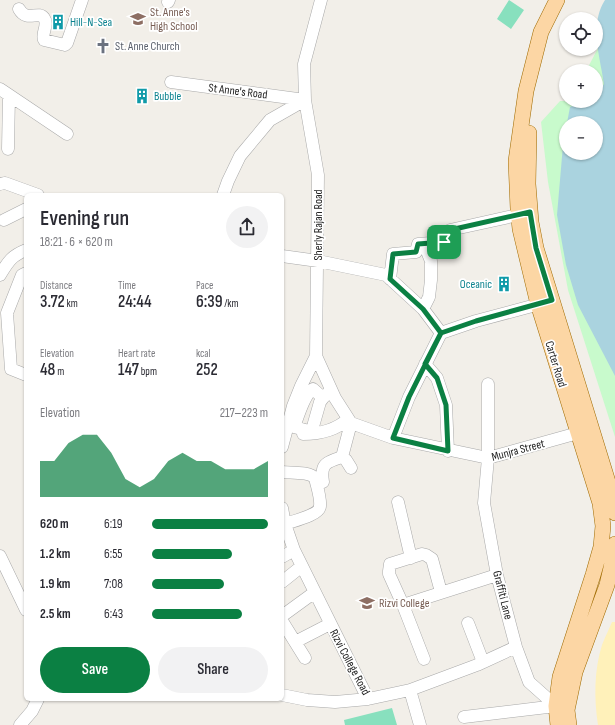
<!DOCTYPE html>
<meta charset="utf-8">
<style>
:root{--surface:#fff;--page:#f2f2f3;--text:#2b2b33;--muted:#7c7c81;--accent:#0b8043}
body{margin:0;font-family:"Sofia Sans Condensed",sans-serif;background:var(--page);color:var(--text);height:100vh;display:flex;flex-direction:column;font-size:15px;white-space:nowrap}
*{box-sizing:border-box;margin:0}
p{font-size:13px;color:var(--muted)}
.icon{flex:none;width:22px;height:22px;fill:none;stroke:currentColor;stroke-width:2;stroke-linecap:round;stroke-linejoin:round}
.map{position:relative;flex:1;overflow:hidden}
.details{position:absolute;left:24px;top:193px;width:260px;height:508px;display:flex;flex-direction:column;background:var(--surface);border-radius:6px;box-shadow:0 1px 3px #0004}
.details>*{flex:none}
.tools{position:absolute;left:559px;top:12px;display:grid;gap:8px}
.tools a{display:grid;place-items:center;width:44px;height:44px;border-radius:50%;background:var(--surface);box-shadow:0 1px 3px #0004;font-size:20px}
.pin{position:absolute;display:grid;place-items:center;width:34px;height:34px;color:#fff;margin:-17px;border-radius:8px;box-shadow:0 2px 6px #0006}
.round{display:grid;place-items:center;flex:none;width:42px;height:42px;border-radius:21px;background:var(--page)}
.headline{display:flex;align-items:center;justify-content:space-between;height:68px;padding:0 16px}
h1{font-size:22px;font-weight:600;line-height:30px}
.metrics{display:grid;grid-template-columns:repeat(3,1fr);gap:6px;height:68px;padding:4px 16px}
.metrics div{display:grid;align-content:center}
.metrics b{font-size:17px;font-weight:600}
.metrics small{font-size:11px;font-weight:400}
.metrics p{font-size:11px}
.chart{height:112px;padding:8px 16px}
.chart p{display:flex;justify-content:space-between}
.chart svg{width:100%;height:72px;margin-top:4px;fill:var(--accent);opacity:.7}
.primary-button{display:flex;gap:8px;margin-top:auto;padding:8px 16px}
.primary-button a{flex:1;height:46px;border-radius:24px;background:var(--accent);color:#fff;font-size:16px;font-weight:600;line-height:46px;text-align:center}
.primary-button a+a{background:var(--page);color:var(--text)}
ul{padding:0 16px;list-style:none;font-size:13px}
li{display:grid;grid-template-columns:64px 48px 1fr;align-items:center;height:30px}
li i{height:10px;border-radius:5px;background:var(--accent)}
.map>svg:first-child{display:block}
</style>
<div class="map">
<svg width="615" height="725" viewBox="0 0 615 725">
<rect width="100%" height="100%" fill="#f2efe9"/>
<path fill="#fff1ba" d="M612,622H615V725H598C594,699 594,670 602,645C605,637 609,629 612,622Z"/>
<path fill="#c8facc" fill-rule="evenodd" d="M615,16V437L568,290L548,182L541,122L560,101H596V71H586ZM566,123H596V153H566Z"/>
<path fill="#88e0be" d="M509,0L524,10L511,29L497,19Z
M392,708L397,725H345L344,720Z"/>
<path fill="#aad3df" d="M605,0H615V376L578,305L566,265L557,215L563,145L566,130V153H596V123H567L570,107L588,101H596V97L604,84C600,57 589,25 605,0Z"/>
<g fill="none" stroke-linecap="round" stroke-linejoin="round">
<g stroke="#a9a9a9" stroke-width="13">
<path id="minor" d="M168,2L169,0
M19,9C27,23 38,10 44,18C49,25 41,33 44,40L65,45L67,43L82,0
M171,82L305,100
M0,89L67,134
M8,149L9,95
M0,184L5,183L38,195
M223,195L228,181L240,156L270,120L305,100
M4,220L26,209
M282,256L318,261L386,275L423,309L441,333
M26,273L22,275L7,313L11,369L26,375
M0,275C8,262 11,256 26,250
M390,279L393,254L416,252L418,244L444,242L450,230L527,213
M423,309L429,297L431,280V261L424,244
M316,356L335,398L351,423
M425,364L437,378L446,405L448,451
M488,384V458L484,503L497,575L516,647L529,682L556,706L562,708
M323,398L313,389C304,394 298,417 294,427L309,431L312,430L320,402L323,398L331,390
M351,423L393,438L488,458L578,433L585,430
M303,434C320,434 335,431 348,419
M393,438L409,397L441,333L476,321L547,302
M282,447L293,406L301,386L316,356L318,175L305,100L304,64L321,0
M342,457L351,423
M282,472C291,473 309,471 315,478C317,487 321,498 320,506C320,515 293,521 285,524
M323,482C320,463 327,462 342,457L346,460L351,468
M398,502L411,558
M282,508L285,524L294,550L368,699L410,690L477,665L516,647
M0,556L26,610
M282,557L294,550
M282,582L302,566
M403,605L497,575
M282,616L315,592
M282,621L305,658
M468,623L483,662
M295,642L330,624
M424,659L403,605L389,574V571L390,564L422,554L426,555L432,559L441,592
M410,690L420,725
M282,695L307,700L335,702L368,699
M464,717L556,706
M20,725L32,711L38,699"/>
</g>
<g stroke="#a06b00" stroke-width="16">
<path id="major" d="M557,0L541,32L526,91L516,161L518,209L520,229L538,304L600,503L603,526L601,547L593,575L560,677L556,706L558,725
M529,133L528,184L531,222L536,248L608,482L615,513
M569,725L567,710L575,672L607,585L611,568L615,544"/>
</g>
<use href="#minor" stroke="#fff" stroke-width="12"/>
<use href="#major" stroke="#fcd6a4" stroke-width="15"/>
</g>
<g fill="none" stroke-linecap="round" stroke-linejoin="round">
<g stroke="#fff" stroke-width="8">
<path id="route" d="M444,242L418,244L416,252L393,254L390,279L423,309L441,333L425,364L437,378L446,405L448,451L393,438L409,397L441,333L476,321L552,300L536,248L530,212L450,230L444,242"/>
</g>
<use href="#route" stroke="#0b8043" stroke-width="5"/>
</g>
<defs>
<g id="school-bare" transform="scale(1.2)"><path d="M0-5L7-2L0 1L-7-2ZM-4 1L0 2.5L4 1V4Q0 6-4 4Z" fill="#8d6e63" stroke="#fff" stroke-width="2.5" paint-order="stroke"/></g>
<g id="building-bare" transform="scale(1.2)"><path d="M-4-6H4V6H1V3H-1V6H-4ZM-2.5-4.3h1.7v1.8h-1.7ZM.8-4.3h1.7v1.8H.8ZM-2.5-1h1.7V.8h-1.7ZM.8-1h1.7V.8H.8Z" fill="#0f9aa8" stroke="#fff" stroke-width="2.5" paint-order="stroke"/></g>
<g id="church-bare" transform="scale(1.2)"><path d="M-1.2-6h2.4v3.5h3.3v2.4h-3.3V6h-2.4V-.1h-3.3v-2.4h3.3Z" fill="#6b7280" stroke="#fff" stroke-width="2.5" paint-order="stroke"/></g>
<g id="university-bare" transform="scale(1.2)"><path d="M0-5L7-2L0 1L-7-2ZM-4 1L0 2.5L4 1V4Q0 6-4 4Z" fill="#8d6e63" stroke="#fff" stroke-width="2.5" paint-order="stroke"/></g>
</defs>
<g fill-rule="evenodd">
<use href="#school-bare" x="138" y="19"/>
<use href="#building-bare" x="58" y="22"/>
<use href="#church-bare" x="103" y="46"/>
<use href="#building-bare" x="142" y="96"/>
<use href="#building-bare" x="504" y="284"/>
<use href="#university-bare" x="367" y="603"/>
</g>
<g text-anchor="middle" stroke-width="3.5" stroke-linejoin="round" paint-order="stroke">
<g font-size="12" fill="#785e54" stroke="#fff" text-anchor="start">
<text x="150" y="16">St. Anne's<tspan x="150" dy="14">High School</tspan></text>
<text x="379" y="607">Rizvi College</text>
</g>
<g font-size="12" fill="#0d838f" stroke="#fff" text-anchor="start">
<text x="70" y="26">Hill-N-Sea</text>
<text x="154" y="100">Bubble</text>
<text x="492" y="288" text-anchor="end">Oceanic</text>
</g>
<g font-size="12" fill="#5b616d" stroke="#fff" text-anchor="start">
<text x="115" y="50">St. Anne Church</text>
</g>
<g font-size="12" fill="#222" stroke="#fff">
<text transform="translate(238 91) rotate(7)" y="4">St Anne's Road</text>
<text transform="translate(318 225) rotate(-90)" y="4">Sherly Rajan Road</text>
<text transform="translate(556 364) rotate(73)" y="4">Carter Road</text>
<text transform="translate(518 450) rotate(-15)" y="4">Munjra Street</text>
<text transform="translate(503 595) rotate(76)" y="4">Graffiti Lane</text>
<text transform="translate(350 662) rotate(62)" y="4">Rizvi College Road</text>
</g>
</g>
</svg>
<div class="tools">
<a><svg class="icon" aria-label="locate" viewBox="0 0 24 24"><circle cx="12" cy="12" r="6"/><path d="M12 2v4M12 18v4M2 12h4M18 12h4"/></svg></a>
<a>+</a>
<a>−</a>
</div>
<div class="pin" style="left:444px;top:242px;background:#1e9e55"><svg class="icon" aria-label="arrive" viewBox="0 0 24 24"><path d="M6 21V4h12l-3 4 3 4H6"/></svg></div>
<section class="details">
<div class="headline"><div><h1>Evening run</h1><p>18:21 · 6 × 620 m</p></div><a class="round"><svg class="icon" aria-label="share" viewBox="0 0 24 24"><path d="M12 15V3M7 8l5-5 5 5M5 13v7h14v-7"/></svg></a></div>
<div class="metrics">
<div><p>Distance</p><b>3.72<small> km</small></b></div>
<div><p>Time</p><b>24:44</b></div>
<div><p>Pace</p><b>6:39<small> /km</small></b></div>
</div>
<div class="metrics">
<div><p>Elevation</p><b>48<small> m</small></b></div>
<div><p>Heart rate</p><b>147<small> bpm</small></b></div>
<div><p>kcal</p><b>252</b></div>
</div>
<div class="chart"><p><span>Elevation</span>217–223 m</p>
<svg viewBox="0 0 160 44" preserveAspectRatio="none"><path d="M0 44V22L10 22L20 11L30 6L40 6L50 17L60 33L70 38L80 33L90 22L100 17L110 22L120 22L130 27L140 27L150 27L160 22V44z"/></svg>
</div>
<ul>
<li><b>620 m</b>6:19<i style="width:100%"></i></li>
<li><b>1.2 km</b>6:55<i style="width:69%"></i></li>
<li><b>1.9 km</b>7:08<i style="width:62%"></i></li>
<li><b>2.5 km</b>6:43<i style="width:78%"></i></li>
</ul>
<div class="primary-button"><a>Save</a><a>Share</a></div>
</section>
</div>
